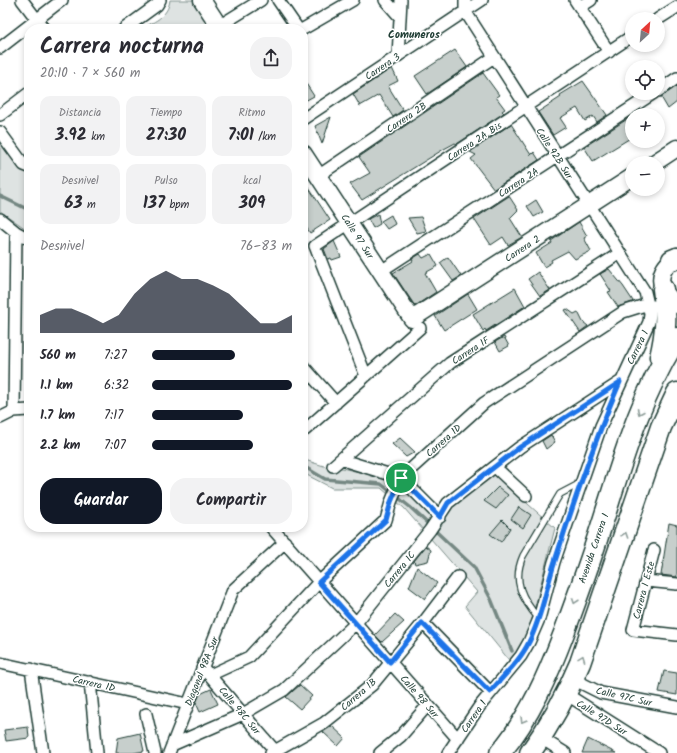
<!DOCTYPE html>
<html lang="es">
<meta charset="utf-8">
<style>
:root{--surface:#fff;--page:#f2f2f3;--text:#2b2b33;--muted:#7c7c81;--accent:#111827}
body{margin:0;font-family:Kalam,sans-serif;background:var(--page);color:var(--text);height:100vh;display:flex;flex-direction:column;font-size:15px;white-space:nowrap}
*{box-sizing:border-box;margin:0}
p{font-size:13px;color:var(--muted)}
.icon{flex:none;width:22px;height:22px;fill:none;stroke:currentColor;stroke-width:2;stroke-linecap:round;stroke-linejoin:round}
.map{position:relative;flex:1;overflow:hidden}
.drawer{position:absolute;left:24px;top:24px;width:284px;height:508px;display:flex;flex-direction:column;background:var(--surface);border-radius:16px;box-shadow:0 2px 6px #0003}
.drawer>*{flex:none}
.needle{width:26px;rotate:26deg}
.fabs{position:absolute;left:625px;top:12px;display:grid;gap:8px}
.fabs a{display:grid;place-items:center;width:40px;height:40px;border-radius:50%;background:var(--surface);box-shadow:0 2px 6px #0003;font-size:20px}
.pin{position:absolute;display:grid;place-items:center;width:34px;height:34px;color:#fff;margin:-17px;border:2px solid #fff;border-radius:50%;box-shadow:0 1px 4px #0007}
.round{display:grid;place-items:center;flex:none;width:42px;height:42px;border-radius:16px;background:var(--page)}
.summary{display:flex;align-items:center;justify-content:space-between;height:68px;padding:0 16px}
h1{font-size:22px;font-weight:800;line-height:30px}
.metrics{display:grid;grid-template-columns:repeat(3,1fr);gap:6px;height:68px;padding:4px 16px}
.metrics div{display:grid;align-content:center;border-radius:10px;background:var(--page);text-align:center}
.metrics b{font-size:17px;font-weight:800}
.metrics small{font-size:11px;font-weight:400}
.metrics p{font-size:11px}
.chart{height:112px;padding:8px 16px}
.chart p{display:flex;justify-content:space-between}
.chart svg{width:100%;height:72px;margin-top:4px;fill:var(--accent);opacity:.7}
.action{display:flex;gap:8px;margin-top:auto;padding:8px 16px}
.action a{flex:1;height:46px;border-radius:16px;background:var(--accent);color:#fff;font-size:16px;font-weight:800;line-height:46px;text-align:center}
.action a+a{background:var(--page);color:var(--text)}
ul{padding:0 16px;list-style:none;font-size:13px}
li{display:grid;grid-template-columns:64px 48px 1fr;align-items:center;height:30px}
li i{height:10px;border-radius:5px;background:var(--accent)}
.map>svg:first-child{display:block}
</style>
<div class="map">
<svg width="677" height="753" viewBox="0 0 677 753">
<rect width="100%" height="100%" fill="#fff"/>
<filter id="ink" filterUnits="userSpaceOnUse"><feTurbulence type="fractalNoise" baseFrequency=".025" numOctaves="2"/><feDisplacementMap in="SourceGraphic" scale="8" xChannelSelector="R" yChannelSelector="G"/><feConvolveMatrix kernelMatrix="1 2 1 2 8 2 1 2 1" color-interpolation-filters="sRGB"/></filter>
<g filter="url(#ink)">
<path fill="#dee3e2" stroke="#7e908b" d="M170,0H194L213,29H139C153,23 168,17 170,0Z
M0,138L29,167V231L0,211Z
M303,457L308,461L327,467L342,468L405,483L437,504L448,506L493,473L555,528L527,638L513,665L465,606L477,592L404,508L381,488H332L303,473Z"/>
<g fill="none" stroke-linecap="round" stroke-linejoin="round">
<path stroke="#758883" stroke-width="3.5" d="M0,196L29,210
M303,466L325,479L381,484L410,507L474,567L491,599L512,651"/>
</g>
<path fill="#c7cfcc" stroke="#1f3d34" d="M455,50L467,67L427,94L415,76Z
M392,68L398,81L388,86L403,110L393,117L379,95L360,106L353,94Z
M483,73L499,95L496,97L505,109L502,111L504,113L457,144L455,143L444,149L362,200L350,184L370,173L359,157Z
M303,79L314,96L303,102Z
M583,81L607,115L597,122L593,116L585,121L577,108L560,118L566,127L553,135L538,112L561,97L560,95Z
M677,86V102L668,109L661,97Z
M632,116V137L593,161L584,147Z
M331,117L322,144L315,126Z
M511,124L531,155L534,152L539,160L494,189L471,159L476,155L470,152Z
M303,179L330,220L310,233L303,222Z
M509,196L518,210L510,218L522,237L508,245L503,237L491,245L474,219Z
M536,200L543,212L534,217L527,206Z
M378,214L380,224L373,228L368,219Z
M391,215L395,224L387,229L381,221Z
M421,217L426,231L417,233L408,218Z
M579,222L587,236L584,238L591,251L575,259L568,251L551,260L552,262L544,267L536,253L552,243L551,241Z
M334,241L341,257L332,260L331,258L328,259L324,249Z
M420,254L423,258L431,254L438,266L425,273L436,292L415,306L393,273L413,261L412,259Z
M448,257L461,276L453,281L440,263Z
M609,269L623,286L633,301L632,302L618,307L608,292L611,291L600,274Z
M538,272L550,290L540,296L528,279Z
M515,288L525,306L486,331L485,329L483,331L473,314Z
M468,294L477,309L444,330L435,316Z
M567,309L574,314L578,312L583,322L588,326L580,332L565,310Z
M504,337L509,346L500,351L495,342Z
M551,435L555,442L546,449L542,441Z
M400,438L415,452L406,457L392,444Z
M498,487L508,495L496,509L484,501Z
M519,507L531,515L523,528L511,519Z
M502,520L510,528L501,542L490,534Z
M669,523L677,525V577L661,575Z
M426,546L431,550L428,561L415,564L414,561Z
M417,567L437,583L425,599L409,587Z
M395,614L404,622L382,642L375,635Z
M664,671L677,673V695L659,692Z
M300,685L312,696L300,709L286,697Z
M211,689L218,704L200,712L196,703L200,694Z
M332,726L345,738L338,746L323,732Z
M28,727L29,738L6,741L4,730Z
M140,733L144,751L133,753H116L118,738Z
M588,739L616,753H582Z"/>
<g fill="none" stroke-linecap="round" stroke-linejoin="round">
<g stroke="#1f3d34" stroke-width="8">
<path id="lane" d="M539,619C522,599 512,581 523,556L560,494L581,483"/>
</g>
<g stroke="#1f3d34" stroke-width="14">
<path id="street" d="M22,0L44,29
M278,0L298,29
M385,0L400,17
M575,0L609,52
M580,7L591,0
M658,19L677,7
M219,26L261,0
M124,29L157,5L160,0
M303,29L353,0
M0,48L62,0
M398,56L401,0
M658,91L677,78
M0,115L29,93
M303,119L482,0
M0,132L24,165L29,167
M318,176L494,57
M0,219L16,232L29,239
M381,271L654,93
M303,366L336,403
M366,376L315,246L632,36
M14,411L16,232
M0,418L14,411L29,410
M303,428L305,430L420,328
M343,458L349,462L401,478L440,517
M333,466L450,363L620,253
M495,467L526,496
M271,527L458,739
M654,550L633,630L677,635
M646,581L677,584
M423,623L490,692
M0,663L188,704
M31,669L43,753
M205,670L277,753
M210,675L249,657L319,582L386,520L391,502L401,478L484,403L623,312L642,306H655
M573,679L601,693L677,707
M90,682L97,753
M566,694L659,753
M146,714L155,753
M541,738L565,753
M172,745L243,714L284,690L356,623L430,530L448,503L520,447L620,382
M169,753L233,590L285,542
M271,753L324,723L372,685L423,623L458,577
M380,753L401,736L428,705
M448,753L479,707L521,656L529,642L539,619L554,562L601,426L649,322L650,313L645,292L465,11V0"/>
</g>
<g stroke="#1f3d34" stroke-width="19">
<path id="secondary" d="M202,0L221,29
M303,153L412,319L632,177
M654,163L677,148
M677,256C654,272 658,289 677,305"/>
</g>
<g stroke="#1f3d34" stroke-width="23">
<path id="highway" d="M672,260L677,258
M660,357C666,332 667,314 663,289
M500,753C530,717 548,675 564,633C577,598 590,562 601,527C622,462 640,396 677,338
M530,753C550,725 567,694 580,663L661,427L677,393"/>
</g>
<use href="#lane" stroke="#fff" stroke-width="5.5"/>
<use href="#street" stroke="#fff" stroke-width="11"/>
<use href="#secondary" stroke="#fff" stroke-width="16"/>
<use href="#highway" stroke="#fff" stroke-width="20"/>
</g>
<defs><path id="oneway-chevron" d="M-2-3.5L2.5 0L-2 3.5" fill="none" stroke-width="1.6" stroke-linecap="round" stroke-linejoin="round"/></defs>
<g stroke="#8f9e9a">
<use href="#oneway-chevron" transform="translate(640 412) rotate(113)"/>
<use href="#oneway-chevron" transform="translate(625 535) rotate(-71)"/>
<use href="#oneway-chevron" transform="translate(575 601) rotate(109)"/>
<use href="#oneway-chevron" transform="translate(582 658) rotate(-69)"/>
<use href="#oneway-chevron" transform="translate(523 720) rotate(121)"/>
</g>
</g>
<g fill="none" stroke-linecap="round" stroke-linejoin="round" filter="url(#ink)">
<g stroke="#fff" stroke-width="8">
<path id="route" d="M620,382C595,439 574,501 555,561C546,588 542,617 529,642C520,661 503,676 490,692L422,623L390,662L319,582L386,520L391,502L401,478L440,517L448,503L520,447Z"/>
</g>
<use href="#route" stroke="#1a73e8" stroke-width="5"/>
</g>
<g text-anchor="middle" stroke-width="3" stroke-linejoin="round" paint-order="stroke">
<g font-size="10" fill="#1f3d34" stroke="#fff">
<text transform="translate(382 66) rotate(-34)" y="4">Carrera 3</text>
<text transform="translate(406 117) rotate(-34)" y="4">Carrera 2B</text>
<text transform="translate(474 141) rotate(-33)" y="4">Carrera 2A Bis</text>
<text transform="translate(555 153) rotate(57)" y="4">Calle 92B Sur</text>
<text transform="translate(518 182) rotate(-33)" y="4">Carrera 2A</text>
<text transform="translate(358 236) rotate(57)" y="4">Calle 97 Sur</text>
<text transform="translate(522 248) rotate(-33)" y="4">Carrera 2</text>
<text transform="translate(637 347) rotate(-64)" y="4">Carrera 1</text>
<text transform="translate(470 350) rotate(-33)" y="4">Carrera 1F</text>
<text transform="translate(443 440) rotate(-42)" y="4">Carrera 1D</text>
<text transform="translate(593 548) rotate(-71)" y="4">Avenida Carrera 1</text>
<text transform="translate(399 569) rotate(-51)" y="4">Carrera 1C</text>
<text transform="translate(643 590) rotate(-75)" y="4">Carrera 1 Este</text>
<text transform="translate(201 671) rotate(-68)" y="4">Diagonal 98A Sur</text>
<text transform="translate(94 683) rotate(13)" y="4">Carrera 1D</text>
<text transform="translate(358 694) rotate(-41)" y="4">Carrera 1B</text>
<text transform="translate(420 696) rotate(49)" y="4">Calle 98 Sur</text>
<text transform="translate(624 696) rotate(13)" y="4">Calle 97C Sur</text>
<text transform="translate(240 710) rotate(50)" y="4">Calle 98C Sur</text>
<text transform="translate(473 716) rotate(-56)" y="4">Carrera 1</text>
<text transform="translate(602 717) rotate(32)" y="4">Calle 97D Sur</text>
</g>
<g font-size="11" font-weight="bold" fill="#1f3d34" stroke="#fff">
<text x="414" y="38">Comuneros</text>
</g>
</g>
</svg>
<div class="fabs">
<a><svg class="needle" viewBox="-14 -14 28 28"><path d="M0-13l5 13h-10z" fill="#e53935"/><path d="M0 13l5-13h-10z" fill="#7c7c81"/></svg></a>
<a><svg class="icon" aria-label="locate" viewBox="0 0 24 24"><circle cx="12" cy="12" r="6"/><path d="M12 2v4M12 18v4M2 12h4M18 12h4"/></svg></a>
<a>+</a>
<a>−</a>
</div>
<div class="pin" style="left:401px;top:478px;background:#1e9e55"><svg class="icon" aria-label="arrive" viewBox="0 0 24 24"><path d="M6 21V4h12l-3 4 3 4H6"/></svg></div>
<section class="drawer">
<div class="summary"><div><h1>Carrera nocturna</h1><p>20:10 · 7 × 560 m</p></div><a class="round"><svg class="icon" aria-label="share" viewBox="0 0 24 24"><path d="M12 15V3M7 8l5-5 5 5M5 13v7h14v-7"/></svg></a></div>
<div class="metrics">
<div><p>Distancia</p><b>3.92<small> km</small></b></div>
<div><p>Tiempo</p><b>27:30</b></div>
<div><p>Ritmo</p><b>7:01<small> /km</small></b></div>
</div>
<div class="metrics">
<div><p>Desnivel</p><b>63<small> m</small></b></div>
<div><p>Pulso</p><b>137<small> bpm</small></b></div>
<div><p>kcal</p><b>309</b></div>
</div>
<div class="chart"><p><span>Desnivel</span>76–83 m</p>
<svg viewBox="0 0 160 44" preserveAspectRatio="none"><path d="M0 44V33L10 29L20 29L30 33L40 38L50 33L60 20L70 11L80 6L90 11L100 11L110 15L120 20L130 29L140 38L150 38L160 33V44z"/></svg>
</div>
<ul>
<li><b>560 m</b>7:27<i style="width:59%"></i></li>
<li><b>1.1 km</b>6:32<i style="width:100%"></i></li>
<li><b>1.7 km</b>7:17<i style="width:65%"></i></li>
<li><b>2.2 km</b>7:07<i style="width:72%"></i></li>
</ul>
<div class="action"><a>Guardar</a><a>Compartir</a></div>
</section>
</div>
